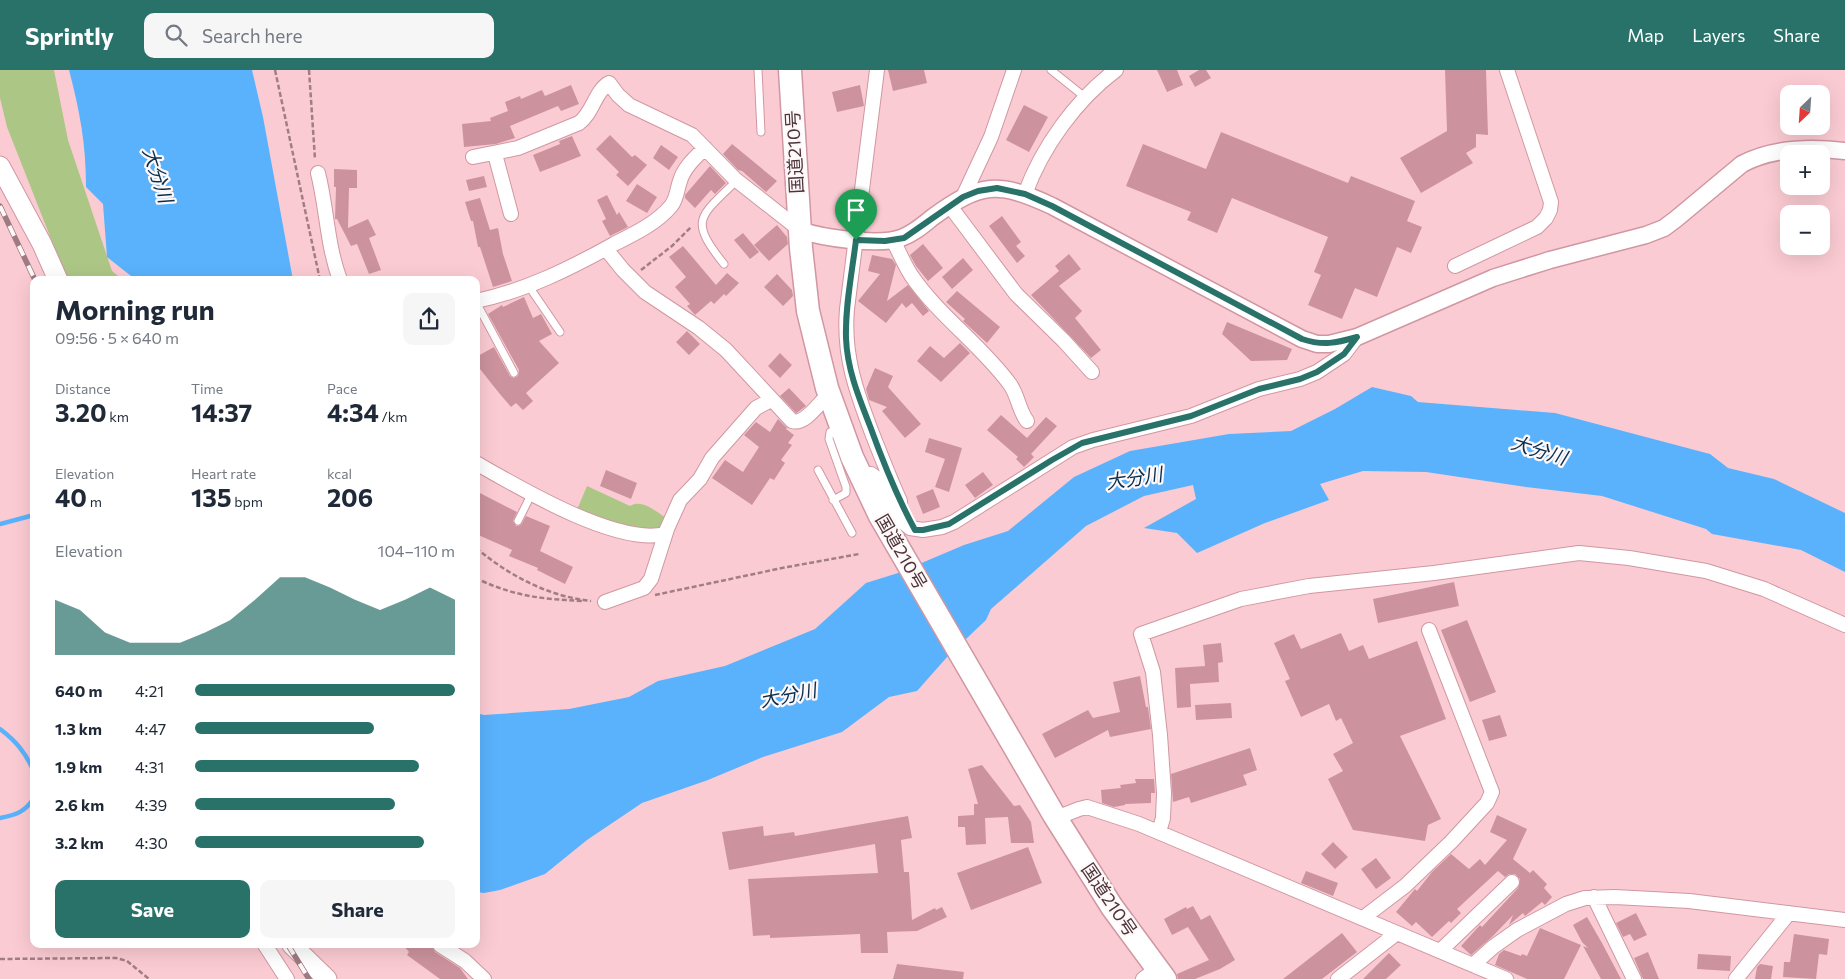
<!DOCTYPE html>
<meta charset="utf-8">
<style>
:root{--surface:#fff;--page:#f6f6f7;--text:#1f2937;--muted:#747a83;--accent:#29726a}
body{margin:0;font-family:Commissioner,"Noto Sans JP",sans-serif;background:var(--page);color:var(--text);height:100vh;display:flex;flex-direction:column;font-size:19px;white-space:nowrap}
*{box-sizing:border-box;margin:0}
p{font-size:16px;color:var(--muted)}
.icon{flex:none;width:28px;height:28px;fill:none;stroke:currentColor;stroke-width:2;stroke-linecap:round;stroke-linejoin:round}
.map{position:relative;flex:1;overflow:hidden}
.panel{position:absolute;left:30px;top:206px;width:450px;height:672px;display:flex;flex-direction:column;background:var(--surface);border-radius:10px;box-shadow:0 5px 20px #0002}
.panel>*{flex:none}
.needle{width:32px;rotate:205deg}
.buttons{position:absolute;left:1780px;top:15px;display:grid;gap:10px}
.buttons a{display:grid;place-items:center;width:50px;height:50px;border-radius:10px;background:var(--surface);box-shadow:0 5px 20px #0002;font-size:25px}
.pin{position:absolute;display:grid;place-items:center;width:42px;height:42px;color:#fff;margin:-51px -21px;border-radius:50% 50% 50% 0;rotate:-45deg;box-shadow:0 0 5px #0007}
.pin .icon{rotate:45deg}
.round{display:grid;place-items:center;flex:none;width:52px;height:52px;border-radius:10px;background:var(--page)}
.headline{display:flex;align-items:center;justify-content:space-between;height:85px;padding:0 25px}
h1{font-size:28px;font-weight:700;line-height:38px}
.stats{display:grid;grid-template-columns:repeat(3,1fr);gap:8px;height:85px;padding:5px 25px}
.stats div{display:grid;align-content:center}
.stats b{font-size:25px;font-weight:700}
.stats small{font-size:14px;font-weight:400}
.stats p{font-size:14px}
.chart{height:140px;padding:10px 25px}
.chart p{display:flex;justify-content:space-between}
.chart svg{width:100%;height:90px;margin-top:5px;fill:var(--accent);opacity:.7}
.primary-button{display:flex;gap:10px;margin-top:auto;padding:10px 25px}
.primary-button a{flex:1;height:58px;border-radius:10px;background:var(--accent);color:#fff;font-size:20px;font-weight:700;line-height:58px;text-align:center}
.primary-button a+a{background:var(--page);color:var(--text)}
ul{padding:0 25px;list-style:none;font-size:16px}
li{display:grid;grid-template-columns:80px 60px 1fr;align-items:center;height:38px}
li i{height:12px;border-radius:6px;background:var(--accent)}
header{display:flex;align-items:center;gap:30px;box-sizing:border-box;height:70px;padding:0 25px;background:var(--accent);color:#fff}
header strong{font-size:24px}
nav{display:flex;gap:28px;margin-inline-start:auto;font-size:18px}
.search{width:350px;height:45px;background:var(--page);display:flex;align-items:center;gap:12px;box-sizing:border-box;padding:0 18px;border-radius:10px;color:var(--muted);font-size:19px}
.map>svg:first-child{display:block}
</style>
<header>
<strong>Sprintly</strong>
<div class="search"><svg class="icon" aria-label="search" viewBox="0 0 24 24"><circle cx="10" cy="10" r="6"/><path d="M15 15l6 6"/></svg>Search here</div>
<nav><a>Map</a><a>Layers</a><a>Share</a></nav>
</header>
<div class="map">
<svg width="1845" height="909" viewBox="0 0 1845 909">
<rect width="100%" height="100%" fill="#fbcbd3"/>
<path fill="#acc785" d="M0,0H54L68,70L112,201L123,210H65L57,191L53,174L7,57L0,28Z
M587,416L630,436C642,429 655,441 665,447L659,461L624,458L576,442Z"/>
<path fill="#5ab2fc" d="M69,0H252L263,47L293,210H132L131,206L107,187L103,134L86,117C86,74 80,42 69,0Z
M1372,317L1411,326L1418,332L1555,343L1710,384L1728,398L1774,409L1845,443V502L1801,480L1712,464L1706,459L1602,426L1526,417L1426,402L1363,401L1320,414L1329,430L1265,453L1197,483L1177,463L1144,458L1196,429L1193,415L1144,426L1086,456L991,539L986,550L948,586L917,621L889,627L842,662L763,687L708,710L642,733L587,770L545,804L500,820L484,823L476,822V643L484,645L569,639L629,627L658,611L725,596L815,559L866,513L898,503L964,475L1008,461L1074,407L1130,381L1229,364L1291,361L1335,339Z"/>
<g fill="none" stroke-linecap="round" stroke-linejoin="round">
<path stroke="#5ab2fc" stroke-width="4.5" d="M0,454L34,445
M0,659C16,671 26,683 34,702
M0,748C16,745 25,742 34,728"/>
</g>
<path fill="#cc939e" d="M888,0H924L927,13L893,21Z
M1157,0H1177L1183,15L1167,22Z
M1199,0H1206L1211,8L1195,17L1189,6Z
M1445,0H1486L1488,65L1476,64V77L1466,83L1473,93L1421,123L1400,88L1447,61Z
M571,15L579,34L561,41L558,36L510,56L515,68L496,74L464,77L462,54L491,51L490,48L508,41L505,32L520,26L521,29L542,20L545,26Z
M860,15L864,36L837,42L832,22Z
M1024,35L1048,47L1029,82L1006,70Z
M1221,62L1348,113L1351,106L1415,131L1407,151L1422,157L1411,183L1397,177L1377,227L1355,218L1342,249L1308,235L1321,205L1314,202L1328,167L1232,128L1217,163L1187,150L1191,142L1126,116L1143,74L1206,99Z
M610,65L632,87L635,85L647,95L628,116L616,105L619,102L596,79Z
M572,66L581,86L540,102L533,85L560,74L559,71Z
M732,74L777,111L766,122L742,101L738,100L723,84Z
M661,75L678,87L669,100L653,88Z
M710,96L726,113L715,124L711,120L695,138L685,128V125Z
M334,99L357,100V118H349L348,158L368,149L376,165L369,168L381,200L369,204L357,174L351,176L337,149H335L336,117H334Z
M484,106L487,117L469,121L466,110Z
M637,114L657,127L647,143L626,131Z
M607,125L617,145L619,142L628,157L610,166L602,151L606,149L597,130Z
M480,128L490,160L498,158L503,184L512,211L493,217L480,177H478L473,151H471L465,132Z
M1002,146L1021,172L1016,176L1025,186L1017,193L989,156Z
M777,155L787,167L788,174L769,191L754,175Z
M743,163L759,182L750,189L734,170Z
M923,174L943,198L928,211L916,196L910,185Z
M683,176L716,215L727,203L739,213L726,226L724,224L714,234L711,231L695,245L687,236L690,234L675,217L686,207L669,187Z
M1069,184L1081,199L1059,216L1082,241L1075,248L1101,280L1091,288L1031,225L1059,201L1055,196Z
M872,185L892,189L896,195L887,231L908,215L929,241L923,246L912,233L906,238L902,233L886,253L858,231L880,204L868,201Z
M963,188L973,200L952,219L942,207Z
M777,204L792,220L793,226L783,236L764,217Z
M957,221L1000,257L987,273L963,251L965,249L946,232Z
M524,227L533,248L541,244L552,264L539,271L559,293L526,323L533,331L523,340L516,333L511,337L499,323L476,294V287L494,277L510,306L514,308L518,306L519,300L488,244L502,235L503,237Z
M1227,252L1292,279L1287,290L1251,291L1222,264Z
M687,261L700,274L689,285L676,272Z
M960,273L970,283L941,312L917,291L930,276L944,288Z
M780,283L792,295L780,308L768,296Z
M875,298L893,306L888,317L921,354L905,368L882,341L887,337L869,330L866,319Z
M789,318L806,336L798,342L796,343L780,326Z
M1001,345L1027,368L1046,347L1057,356L1031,384L1034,387L1024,397L1016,389L1018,387L987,360Z
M778,349L787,358L786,359L794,365L788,373L792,375L781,390L785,393L774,410L770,408L752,435L712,408L725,390L743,402L759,377L744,365L756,352L770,362Z
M929,368L962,378L949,422L935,417L945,389L925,382Z
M606,400L637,413L631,429L600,416Z
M983,402L993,415L975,428L965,415Z
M933,419L940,437L923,444L916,426Z
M476,421L517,442L513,451L516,456L521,455L526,446L550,456L540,481L573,497L565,514L537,500L538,498L509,486L512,480L476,464Z
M1454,512L1459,536L1378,553L1373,529Z
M1467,550L1496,622L1470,632L1441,560Z
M1341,563L1349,581L1363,575L1369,589L1417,571L1446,649L1400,666L1441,749L1428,755L1425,771L1353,760L1328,709L1343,701L1333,684L1353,673L1341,648L1336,651L1329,634L1301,647L1285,611L1290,609L1274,573L1294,564L1301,579Z
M1221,573L1223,592L1218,593L1219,612L1190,614L1191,637L1177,638L1175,598L1205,596L1203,575Z
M1140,606L1146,637H1148L1151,659L1110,667L1108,660L1055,688L1042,664L1088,640L1093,648L1120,642L1113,612Z
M1231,633L1232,648L1196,650L1195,635Z
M1500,645L1507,666L1489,671L1482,650Z
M1250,678L1257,700L1243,705L1247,715L1191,733L1189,727L1173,732L1171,704Z
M982,695L1014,736L1020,735L1031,752L1034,773H1011L1008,747L985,748L986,774L966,775L965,757H958V746L974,745V734H978L968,699Z
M1135,709H1154L1155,723H1151V733L1125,734V735L1114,737L1102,733L1101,720L1121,718L1120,715L1136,713Z
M1497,745L1527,759L1513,789L1530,803L1533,800L1547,814L1544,818L1552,827L1545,835L1542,832L1525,846L1523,843L1509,855L1513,845L1493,866L1471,885L1461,876L1480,855L1482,857L1518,818L1520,809L1515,804H1509L1505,807L1498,801L1457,839L1461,843L1451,853L1449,851L1432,867L1416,852L1412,856L1396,842L1415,819L1417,821L1432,802L1451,784L1469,799L1480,789L1485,795L1507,770L1490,762Z
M908,746L912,768L901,770L904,802H909L912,850L935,838L936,840L942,837L947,847L917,861L887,862L888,883H861L860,864L770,868V865L753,866L748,809L878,803L875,774L729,800L722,762L763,756L764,766L794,762L795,766Z
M1333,772L1348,787L1335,799L1321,784Z
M1028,777L1042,813L971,840L957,803Z
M1376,788L1391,808L1376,819L1361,799Z
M1306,801L1338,813L1333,826L1301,813Z
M1193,836L1201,850L1210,845L1235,890L1220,899L1195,909H1178L1177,904L1209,890L1188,857L1172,865L1164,849L1186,837L1187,839Z
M1636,843L1647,865L1634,871L1630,864L1623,867L1616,853Z
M1587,847L1602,873L1621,909H1601L1583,876L1588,878L1582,872L1573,855Z
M1540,858L1581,875L1564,909H1527L1495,895L1499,884L1504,880L1521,886L1522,884L1527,886Z
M1342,863L1357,882L1322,909H1283Z
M1794,864L1829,869L1827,885L1819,884L1816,909L1783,907L1784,892H1790Z
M403,875H431L435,882L460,898L468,909H440L407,885L409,882Z
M1648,882L1659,909H1643L1634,888Z
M1389,883L1401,895L1386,909H1363Z
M1698,884L1731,886L1730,901L1697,899Z
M897,894L964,902L963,909H893Z
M1760,894L1773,896L1771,909H1755L1757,897Z"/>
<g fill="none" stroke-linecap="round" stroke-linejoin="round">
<g stroke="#d097a2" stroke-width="9">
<path id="service" d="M758,0L761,62
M1051,0L1086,28
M724,194C687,148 701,147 737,110
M528,215L560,262
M476,232L514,303
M818,400L852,463
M833,430L846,423V417L829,369L830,362L840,358
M518,451L531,425"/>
</g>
<g stroke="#d097a2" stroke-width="16">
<path id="minor" d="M877,0L847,239C843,285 856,321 872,363C881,386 890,409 900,431
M495,84L511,144
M473,87L518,78L579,53C593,43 595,21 609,13L618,25L629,35L692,65L735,109L800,160
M318,103C327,139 327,175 340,210
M1025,124C1042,77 1076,30 1116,0
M963,127L991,67L1014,0
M950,136L1016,224L1064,271L1092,302
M893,170C899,182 904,194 911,205C938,245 980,274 1009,313C1018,324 1018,339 1027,351
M606,179L623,200L645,222L699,258L726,280L792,351C804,355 817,336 825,328L830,325
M1455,196L1537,157L1546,148L1550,140L1551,132L1507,0
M476,231C525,221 571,198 614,174C634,164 657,153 671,136C677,129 677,119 680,111C684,97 696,87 705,78
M476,393C518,417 617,476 665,464
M860,406L871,404L878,409L902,451L910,458L923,460L942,457L954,452L1073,377L1093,370L1191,346L1259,319L1300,309L1317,302L1344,284L1357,267
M605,532L644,518L651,509L667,459L680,430L700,409L712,388L756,338L771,330
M1056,748L1079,739L1087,737L1139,754L1506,909
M1159,762L1163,748L1164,723L1160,665L1153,602L1141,564L1241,529L1309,516L1434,503L1579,483L1629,488L1706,501L1764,519L1845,555
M1594,827L1634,909
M1363,848L1405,816L1451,772L1487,733L1492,722L1429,560
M265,875L287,909
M440,875L465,891L484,909
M1440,881L1512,812
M1473,895L1493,877L1517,860L1566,834L1585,828L1615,827L1689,831L1845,850
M1143,909L1157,899
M1338,909L1397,863
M1736,909L1789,843"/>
</g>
<g stroke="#d097a2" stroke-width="19">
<path id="tertiary" d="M800,160C822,168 879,176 901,168C913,164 923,155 933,147C981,112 998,111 1052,136L1302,269L1317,274H1329L1357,267L1493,208L1550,190L1646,165L1664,158L1676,149L1742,94C1772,78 1811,77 1845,81"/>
</g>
<g stroke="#d097a2" stroke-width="21">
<path id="secondary" d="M0,96L42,174L58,210
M292,875L327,909"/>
</g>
<g stroke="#d097a2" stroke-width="25">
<path id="trunk" d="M790,0L801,178L808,241L827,318L852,387L880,446L1054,745L1112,837L1165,909"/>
</g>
<path stroke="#a27e84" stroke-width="2.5" stroke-dasharray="5 2.5" stroke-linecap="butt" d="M275,0L320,210
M309,0L315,89
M641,200L672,176L692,156
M476,478C510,506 547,526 591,531
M482,511C518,527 544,529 583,531
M655,525L782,498L859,484
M0,889L116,888L127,891L149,909"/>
<use href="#service" stroke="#fff" stroke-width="7"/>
<use href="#minor" stroke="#fff" stroke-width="14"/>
<use href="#tertiary" stroke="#fff" stroke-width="16"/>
<use href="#secondary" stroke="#fff" stroke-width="19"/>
<use href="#trunk" stroke="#fff" stroke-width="22"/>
<g stroke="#9e7a81" stroke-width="5.5">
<path id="rail" d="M0,136L35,210
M288,875L309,909"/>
</g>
<use href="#rail" stroke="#fff8f9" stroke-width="4" stroke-dasharray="11" stroke-linecap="butt"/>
</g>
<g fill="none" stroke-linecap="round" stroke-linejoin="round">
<g stroke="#fff" stroke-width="10">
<path id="route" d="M997,118L1025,124L1052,136L1302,269C1323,276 1336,273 1357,267L1344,284L1317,302L1300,309L1259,319L1191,346L1082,373L1052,390L949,454L923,460H915C897,427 883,392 870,356C859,328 847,299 846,268C845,236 852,203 856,170L885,171L904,168L963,127L978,121Z"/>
</g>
<use href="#route" stroke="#29726a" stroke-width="6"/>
</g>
<g text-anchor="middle" stroke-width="4.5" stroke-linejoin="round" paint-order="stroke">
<g font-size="18" fill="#4c3439" stroke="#fff8f9">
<text transform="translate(795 82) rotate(-93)" y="6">国道210号</text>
<text transform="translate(901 482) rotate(60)" y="6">国道210号</text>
<text transform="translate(1109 830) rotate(56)" y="6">国道210号</text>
</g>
<g font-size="19" font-style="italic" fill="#0a2f4c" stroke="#fff8f9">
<text transform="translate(158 105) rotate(72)" y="7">大分川</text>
<text transform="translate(1539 380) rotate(17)" y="7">大分川</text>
<text transform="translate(1134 408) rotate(-9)" y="7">大分川</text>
<text transform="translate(788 625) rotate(-11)" y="7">大分川</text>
</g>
</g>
</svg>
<div class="buttons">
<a><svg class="needle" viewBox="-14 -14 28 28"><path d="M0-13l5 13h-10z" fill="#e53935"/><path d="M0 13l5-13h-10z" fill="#747a83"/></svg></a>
<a>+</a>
<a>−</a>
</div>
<div class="pin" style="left:856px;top:170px;background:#1e9e55"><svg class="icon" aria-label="arrive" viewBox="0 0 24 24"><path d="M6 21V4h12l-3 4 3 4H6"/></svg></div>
<section class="panel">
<div class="headline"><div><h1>Morning run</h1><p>09:56 · 5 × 640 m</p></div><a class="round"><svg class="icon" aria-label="share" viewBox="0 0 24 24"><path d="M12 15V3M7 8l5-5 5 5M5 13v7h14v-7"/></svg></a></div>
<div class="stats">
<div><p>Distance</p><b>3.20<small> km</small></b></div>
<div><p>Time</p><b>14:37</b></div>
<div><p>Pace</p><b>4:34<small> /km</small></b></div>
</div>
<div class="stats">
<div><p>Elevation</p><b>40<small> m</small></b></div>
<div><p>Heart rate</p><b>135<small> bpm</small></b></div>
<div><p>kcal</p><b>206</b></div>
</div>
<div class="chart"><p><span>Elevation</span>104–110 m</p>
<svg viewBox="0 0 160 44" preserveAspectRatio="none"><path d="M0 44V17L10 22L20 33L30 38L40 38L50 38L60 33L70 27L80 17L90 6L100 6L110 11L120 17L130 22L140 17L150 11L160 17V44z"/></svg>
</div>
<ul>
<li><b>640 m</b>4:21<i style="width:100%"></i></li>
<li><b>1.3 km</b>4:47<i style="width:69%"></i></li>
<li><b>1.9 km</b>4:31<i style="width:86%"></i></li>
<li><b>2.6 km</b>4:39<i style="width:77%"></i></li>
<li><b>3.2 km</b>4:30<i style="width:88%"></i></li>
</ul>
<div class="primary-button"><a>Save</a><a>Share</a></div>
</section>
</div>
